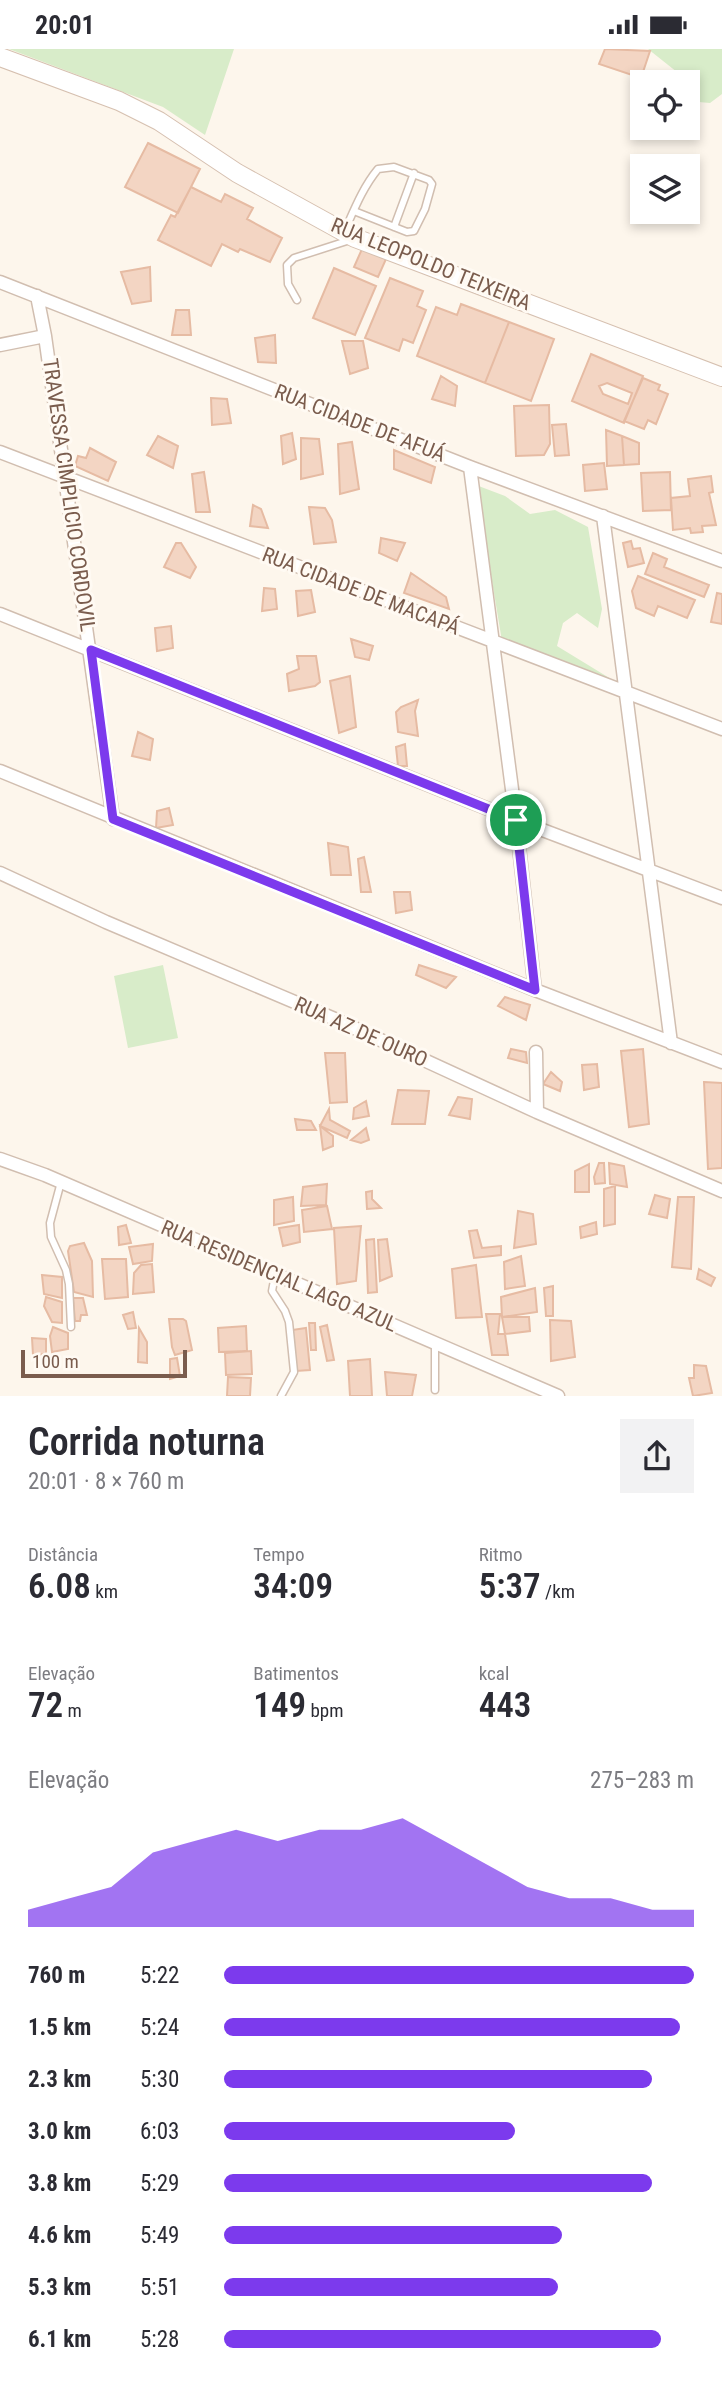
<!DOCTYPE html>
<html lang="pt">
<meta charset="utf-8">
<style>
:root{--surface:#fff;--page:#f2f2f3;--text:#2b2b33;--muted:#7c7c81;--accent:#7c3aed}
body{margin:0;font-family:"Roboto Condensed",sans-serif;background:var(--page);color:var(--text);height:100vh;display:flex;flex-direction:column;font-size:26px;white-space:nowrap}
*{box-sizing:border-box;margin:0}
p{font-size:23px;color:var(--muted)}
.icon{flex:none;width:38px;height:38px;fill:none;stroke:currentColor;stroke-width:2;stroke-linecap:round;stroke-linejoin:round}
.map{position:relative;height:1347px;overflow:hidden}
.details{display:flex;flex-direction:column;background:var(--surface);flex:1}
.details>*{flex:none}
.tools{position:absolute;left:630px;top:21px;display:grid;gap:14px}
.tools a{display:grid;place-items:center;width:70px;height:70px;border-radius:0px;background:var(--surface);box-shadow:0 4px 10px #0003;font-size:35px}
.scale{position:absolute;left:21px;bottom:18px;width:166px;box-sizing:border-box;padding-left:7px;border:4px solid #7a5c4d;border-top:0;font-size:19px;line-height:24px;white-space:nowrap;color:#7a5c4d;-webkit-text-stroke:5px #fffaf3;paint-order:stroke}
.pin{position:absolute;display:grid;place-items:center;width:60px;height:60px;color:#fff;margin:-30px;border:4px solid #fff;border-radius:50%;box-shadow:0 2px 7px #0007}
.round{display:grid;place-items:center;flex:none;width:74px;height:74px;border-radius:0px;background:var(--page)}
.summary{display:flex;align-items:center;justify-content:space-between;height:119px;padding:0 28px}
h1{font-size:38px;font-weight:600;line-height:52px}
.figures{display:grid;grid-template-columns:repeat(3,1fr);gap:10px;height:119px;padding:7px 28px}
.figures div{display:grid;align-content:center}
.figures b{font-size:35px;font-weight:600}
.figures small{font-size:19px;font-weight:400}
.figures p{font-size:19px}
.chart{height:196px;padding:14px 28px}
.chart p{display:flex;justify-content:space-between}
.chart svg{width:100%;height:126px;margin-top:7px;fill:var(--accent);opacity:.7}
ul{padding:0 28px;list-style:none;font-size:23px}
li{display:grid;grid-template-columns:112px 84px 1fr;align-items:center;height:52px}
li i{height:18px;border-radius:9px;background:var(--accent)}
.status{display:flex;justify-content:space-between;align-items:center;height:49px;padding:0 35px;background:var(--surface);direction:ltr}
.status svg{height:19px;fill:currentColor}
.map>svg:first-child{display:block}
</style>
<div class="status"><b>20:01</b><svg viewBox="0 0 49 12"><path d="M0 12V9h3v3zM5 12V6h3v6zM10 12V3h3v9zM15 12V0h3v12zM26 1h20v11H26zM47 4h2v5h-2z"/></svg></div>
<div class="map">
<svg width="722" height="1347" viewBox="0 0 722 1347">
<rect width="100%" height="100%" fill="#fdf6ec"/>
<path fill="#d8ecc9" d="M9,0H234L205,86L163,58Z
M648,0H722V45L710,54L688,52L687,31Z
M476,436L505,447L530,465L555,461L588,478L602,560L598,579L577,564L563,574L557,597L611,630L502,592Z
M163,916L178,989L128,999L114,927Z"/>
<path fill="#f3d5c3" stroke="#e6bba3" stroke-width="2" fill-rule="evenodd" d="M605,0L650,2L641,29L599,15Z
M148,94L200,120L178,164L125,138Z
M191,138L221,153L225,145L253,159L247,170L282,189L270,213L240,200L238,203L222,195L211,217L158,191L171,166L175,168Z
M362,200L386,210L378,228L354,218Z
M150,218L151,252L132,255L121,223Z
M334,219L376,237L355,286L313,269Z
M390,229L423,242L417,257L426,261L413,294L403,290L399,302L365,289Z
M461,255L509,273L485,334L417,307L436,258L457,266Z
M176,261H189L191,286H172Z
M509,273L554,290L531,352L485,334Z
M275,286L276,314L258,313L255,289Z
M342,292H363L368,319L350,325Z
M591,305L643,327L624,374L572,352ZM607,334L632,344L628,355L603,345L599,337Z
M441,327L457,337L455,357L432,350Z
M643,329L660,336L658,341L668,345L656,375L648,371L644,380L624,372Z
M211,349L227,350L231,374L212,376Z
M549,356L550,395L544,406L516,407L514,357Z
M566,375L569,406L555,407L552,376Z
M606,381L622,387L624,416L607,417Z
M292,384L296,410L283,415L281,387Z
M158,387L178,397L173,419L147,406Z
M622,387L639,394V415L624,416Z
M301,389L319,390L323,425L301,430Z
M352,393L359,440L340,445L338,395Z
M90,399L116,413L108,432L75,417L78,407L86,409Z
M394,401L435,418L431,434L394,420Z
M604,414L607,440L585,442L583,416Z
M204,423L210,463H196L192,425Z
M670,423L671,461L643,462L641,424Z
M711,427L713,443L709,444L716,476L702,477L703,483L691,484L690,479L673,481L671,449L690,447L688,430Z
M253,456L261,460L268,479L250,477Z
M309,458L325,459L332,471L336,493L314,495Z
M381,489L405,494L397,512L379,504Z
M631,492L633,500L640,499L644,514L628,518L623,494Z
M176,494H181L196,518L190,529L164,518Z
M653,504L667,510L664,518L709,536L704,548L645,525Z
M411,524L446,548L449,560L404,544Z
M638,527L695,551L687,569L658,557L654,567L636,559L632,542Z
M264,539L275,540L277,560L262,562Z
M311,541L315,563L298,567L296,542Z
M717,544L722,545V575L711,573Z
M171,577L173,599L157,602L155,579Z
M351,590L373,597L369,611L355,608Z
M297,607H316L320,633L315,637L289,642L287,625L299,620Z
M350,627L356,678L339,684L330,632Z
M418,651L415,662L418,687L398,683L396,663L401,658Z
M138,683L153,690L150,711L132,707Z
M405,695L407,717H398L396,698Z
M169,759L173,776L156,779L157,762Z
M328,794L348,798L351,826H331Z
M364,808L371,843H361L358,810Z
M394,843H410L412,861L396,864Z
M419,916L456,928L446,939L416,926Z
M505,948L530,956L526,971L498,957Z
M511,1000L526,1003L527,1014L508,1009Z
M643,1000L649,1075L629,1078L621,1002Z
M325,1004H345L347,1053L330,1054Z
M597,1015L599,1038L584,1041L582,1016Z
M551,1023L562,1033L560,1042L543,1035Z
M704,1033L722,1034V1119L708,1120Z
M398,1041L429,1042L425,1075H392Z
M458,1048L472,1050L470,1070L449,1066Z
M366,1052L369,1067L353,1070L354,1059Z
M329,1060L330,1071L350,1082L347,1089L320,1077Z
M295,1070L311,1072L316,1081H297Z
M320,1077L333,1087V1097L323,1101Z
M366,1079L369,1091L361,1094L351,1091Z
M599,1114H604L605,1134L595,1135L594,1128Z
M609,1114L624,1117L627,1138L610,1135Z
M589,1115V1143H575V1122Z
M327,1135L326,1156L301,1157L303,1138Z
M615,1137V1175L604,1177V1140Z
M372,1142V1150L381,1159L367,1160L366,1143Z
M655,1146L670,1150L667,1169L649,1165Z
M293,1148L294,1172L274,1176V1151Z
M678,1148H694L691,1220L672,1218Z
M327,1157L332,1180L304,1183L302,1161Z
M518,1162L533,1165L536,1195L514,1199Z
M596,1173L597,1185L581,1189L580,1178Z
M126,1176L131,1194L119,1196L118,1178Z
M299,1176L300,1193L283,1197L279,1179Z
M361,1177L356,1232L337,1235L334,1179Z
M477,1181L482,1199L501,1197V1206L474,1209L469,1182Z
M374,1190L377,1243L368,1244L366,1191Z
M387,1190L392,1227L380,1232L378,1191Z
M84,1194L92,1212L93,1248L74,1243L68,1202L70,1197Z
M153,1195L152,1212L133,1215L129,1198Z
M521,1207L525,1237L505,1240L504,1213Z
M102,1210H126L128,1248L105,1250Z
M152,1215L154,1243L133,1245L134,1224L141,1216Z
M476,1216L482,1268L456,1269L452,1220Z
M699,1220L715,1229L711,1237L697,1230Z
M42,1226L62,1228V1249L44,1245Z
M553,1237V1267H546L544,1239Z
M535,1239L537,1263L502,1268L501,1248Z
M46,1248L62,1253V1274L52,1273L44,1257Z
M73,1249H83L87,1266H81L80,1272H75Z
M133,1263L136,1279L128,1280L123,1266Z
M486,1265H500L498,1285H505L508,1306H492Z
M502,1268H529L530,1282L505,1285Z
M169,1270H183L186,1272L192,1301L175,1306L172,1298Z
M550,1271L571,1272L575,1308L551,1312Z
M309,1274H315L316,1301H311Z
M327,1276L334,1311L327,1312L320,1278Z
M246,1277L247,1302L219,1303L218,1279Z
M53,1278L68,1284V1300L52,1303L50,1287Z
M139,1279L147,1293V1314L138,1313Z
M306,1279L310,1321L296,1322L292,1281Z
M32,1289L46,1290V1305L33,1306Z
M251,1302L252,1325L226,1326L225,1304Z
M177,1309L180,1327L170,1330V1310Z
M370,1310L372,1347H350L348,1312Z
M694,1316L706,1317L712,1344L693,1347L689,1329H694Z
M385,1323L416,1326L412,1347H387Z
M228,1328L251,1329L250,1347H227Z"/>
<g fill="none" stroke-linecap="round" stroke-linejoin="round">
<g stroke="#d1beb0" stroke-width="9">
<path id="lane" d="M394,178L414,124
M345,181C354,161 363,138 378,120L394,118L429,131L432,135L425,160L414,182L407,183L354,162
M297,251L288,235L287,216L294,209L350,191
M61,1133L50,1174L51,1188L66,1221L69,1235L71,1278
M275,1226L272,1242L285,1262L289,1273L294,1323L281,1347
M435,1294V1341"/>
</g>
<g stroke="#d1beb0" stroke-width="15">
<path id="street" d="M0,233L470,418L722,512
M37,247L45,287L113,770
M0,296L45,287
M0,403L722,680
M470,418L516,771L535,941
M603,467L671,994
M0,565L516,771L722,849
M0,722L535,941L722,1013
M0,824L106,873L337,971L537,1063L722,1142
M536,1003L537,1063
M0,1110L45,1126L558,1347"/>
</g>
<g stroke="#d6c0b0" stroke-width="20">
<path id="secondary" d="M0,8L119,52L159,72L237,124L355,189L722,328"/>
</g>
<use href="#lane" stroke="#fff" stroke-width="6"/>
<use href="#street" stroke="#fff" stroke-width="12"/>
<use href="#secondary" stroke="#fff" stroke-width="18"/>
</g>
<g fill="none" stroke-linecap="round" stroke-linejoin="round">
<g stroke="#fff" stroke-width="14">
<path id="route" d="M91,601L516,771L535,941L113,770Z"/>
</g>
<use href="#route" stroke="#7c3aed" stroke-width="9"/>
</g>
<g text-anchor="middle" stroke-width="6" stroke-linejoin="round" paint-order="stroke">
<g font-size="21" fill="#7a5c4d" stroke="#fffaf3">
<text transform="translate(431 215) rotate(22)" y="7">RUA LEOPOLDO TEIXEIRA</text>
<text transform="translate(360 374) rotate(21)" y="7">RUA CIDADE DE AFUÁ</text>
<text transform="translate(69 446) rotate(82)" y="7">TRAVESSA CIMPLICIO CORDOVIL</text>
<text transform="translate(361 542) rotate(21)" y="7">RUA CIDADE DE MACAPÁ</text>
<text transform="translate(361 983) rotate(24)" y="7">RUA AZ DE OURO</text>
<text transform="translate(279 1227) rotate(23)" y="7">RUA RESIDENCIAL LAGO AZUL</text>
</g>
</g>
</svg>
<div class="tools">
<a><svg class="icon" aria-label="locate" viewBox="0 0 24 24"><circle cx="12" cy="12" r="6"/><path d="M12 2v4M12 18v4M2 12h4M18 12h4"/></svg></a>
<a><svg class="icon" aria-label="layers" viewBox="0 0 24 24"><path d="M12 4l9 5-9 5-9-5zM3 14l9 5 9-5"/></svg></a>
</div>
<div class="scale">100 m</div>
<div class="pin" style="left:516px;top:771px;background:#1e9e55"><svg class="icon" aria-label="arrive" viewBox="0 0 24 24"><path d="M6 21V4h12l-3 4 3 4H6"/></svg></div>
</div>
<section class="details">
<div class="summary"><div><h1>Corrida noturna</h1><p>20:01 · 8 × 760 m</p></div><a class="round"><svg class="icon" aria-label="share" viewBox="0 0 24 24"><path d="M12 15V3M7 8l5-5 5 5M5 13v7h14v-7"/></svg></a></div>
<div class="figures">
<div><p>Distância</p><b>6.08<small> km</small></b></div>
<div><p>Tempo</p><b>34:09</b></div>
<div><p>Ritmo</p><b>5:37<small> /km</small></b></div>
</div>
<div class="figures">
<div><p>Elevação</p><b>72<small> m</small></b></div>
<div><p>Batimentos</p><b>149<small> bpm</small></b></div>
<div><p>kcal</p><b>443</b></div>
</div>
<div class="chart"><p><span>Elevação</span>275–283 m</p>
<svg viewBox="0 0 160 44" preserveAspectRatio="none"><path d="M0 44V38L10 34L20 30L30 18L40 14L50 10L60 14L70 10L80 10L90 6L100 14L110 22L120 30L130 34L140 34L150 38L160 38V44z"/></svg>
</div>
<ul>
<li><b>760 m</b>5:22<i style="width:100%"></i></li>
<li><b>1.5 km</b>5:24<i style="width:97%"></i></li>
<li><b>2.3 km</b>5:30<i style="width:91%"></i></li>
<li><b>3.0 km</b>6:03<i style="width:62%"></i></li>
<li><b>3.8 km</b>5:29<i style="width:91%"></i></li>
<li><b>4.6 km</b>5:49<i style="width:72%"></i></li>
<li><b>5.3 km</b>5:51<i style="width:71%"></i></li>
<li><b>6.1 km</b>5:28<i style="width:93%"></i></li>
</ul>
</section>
